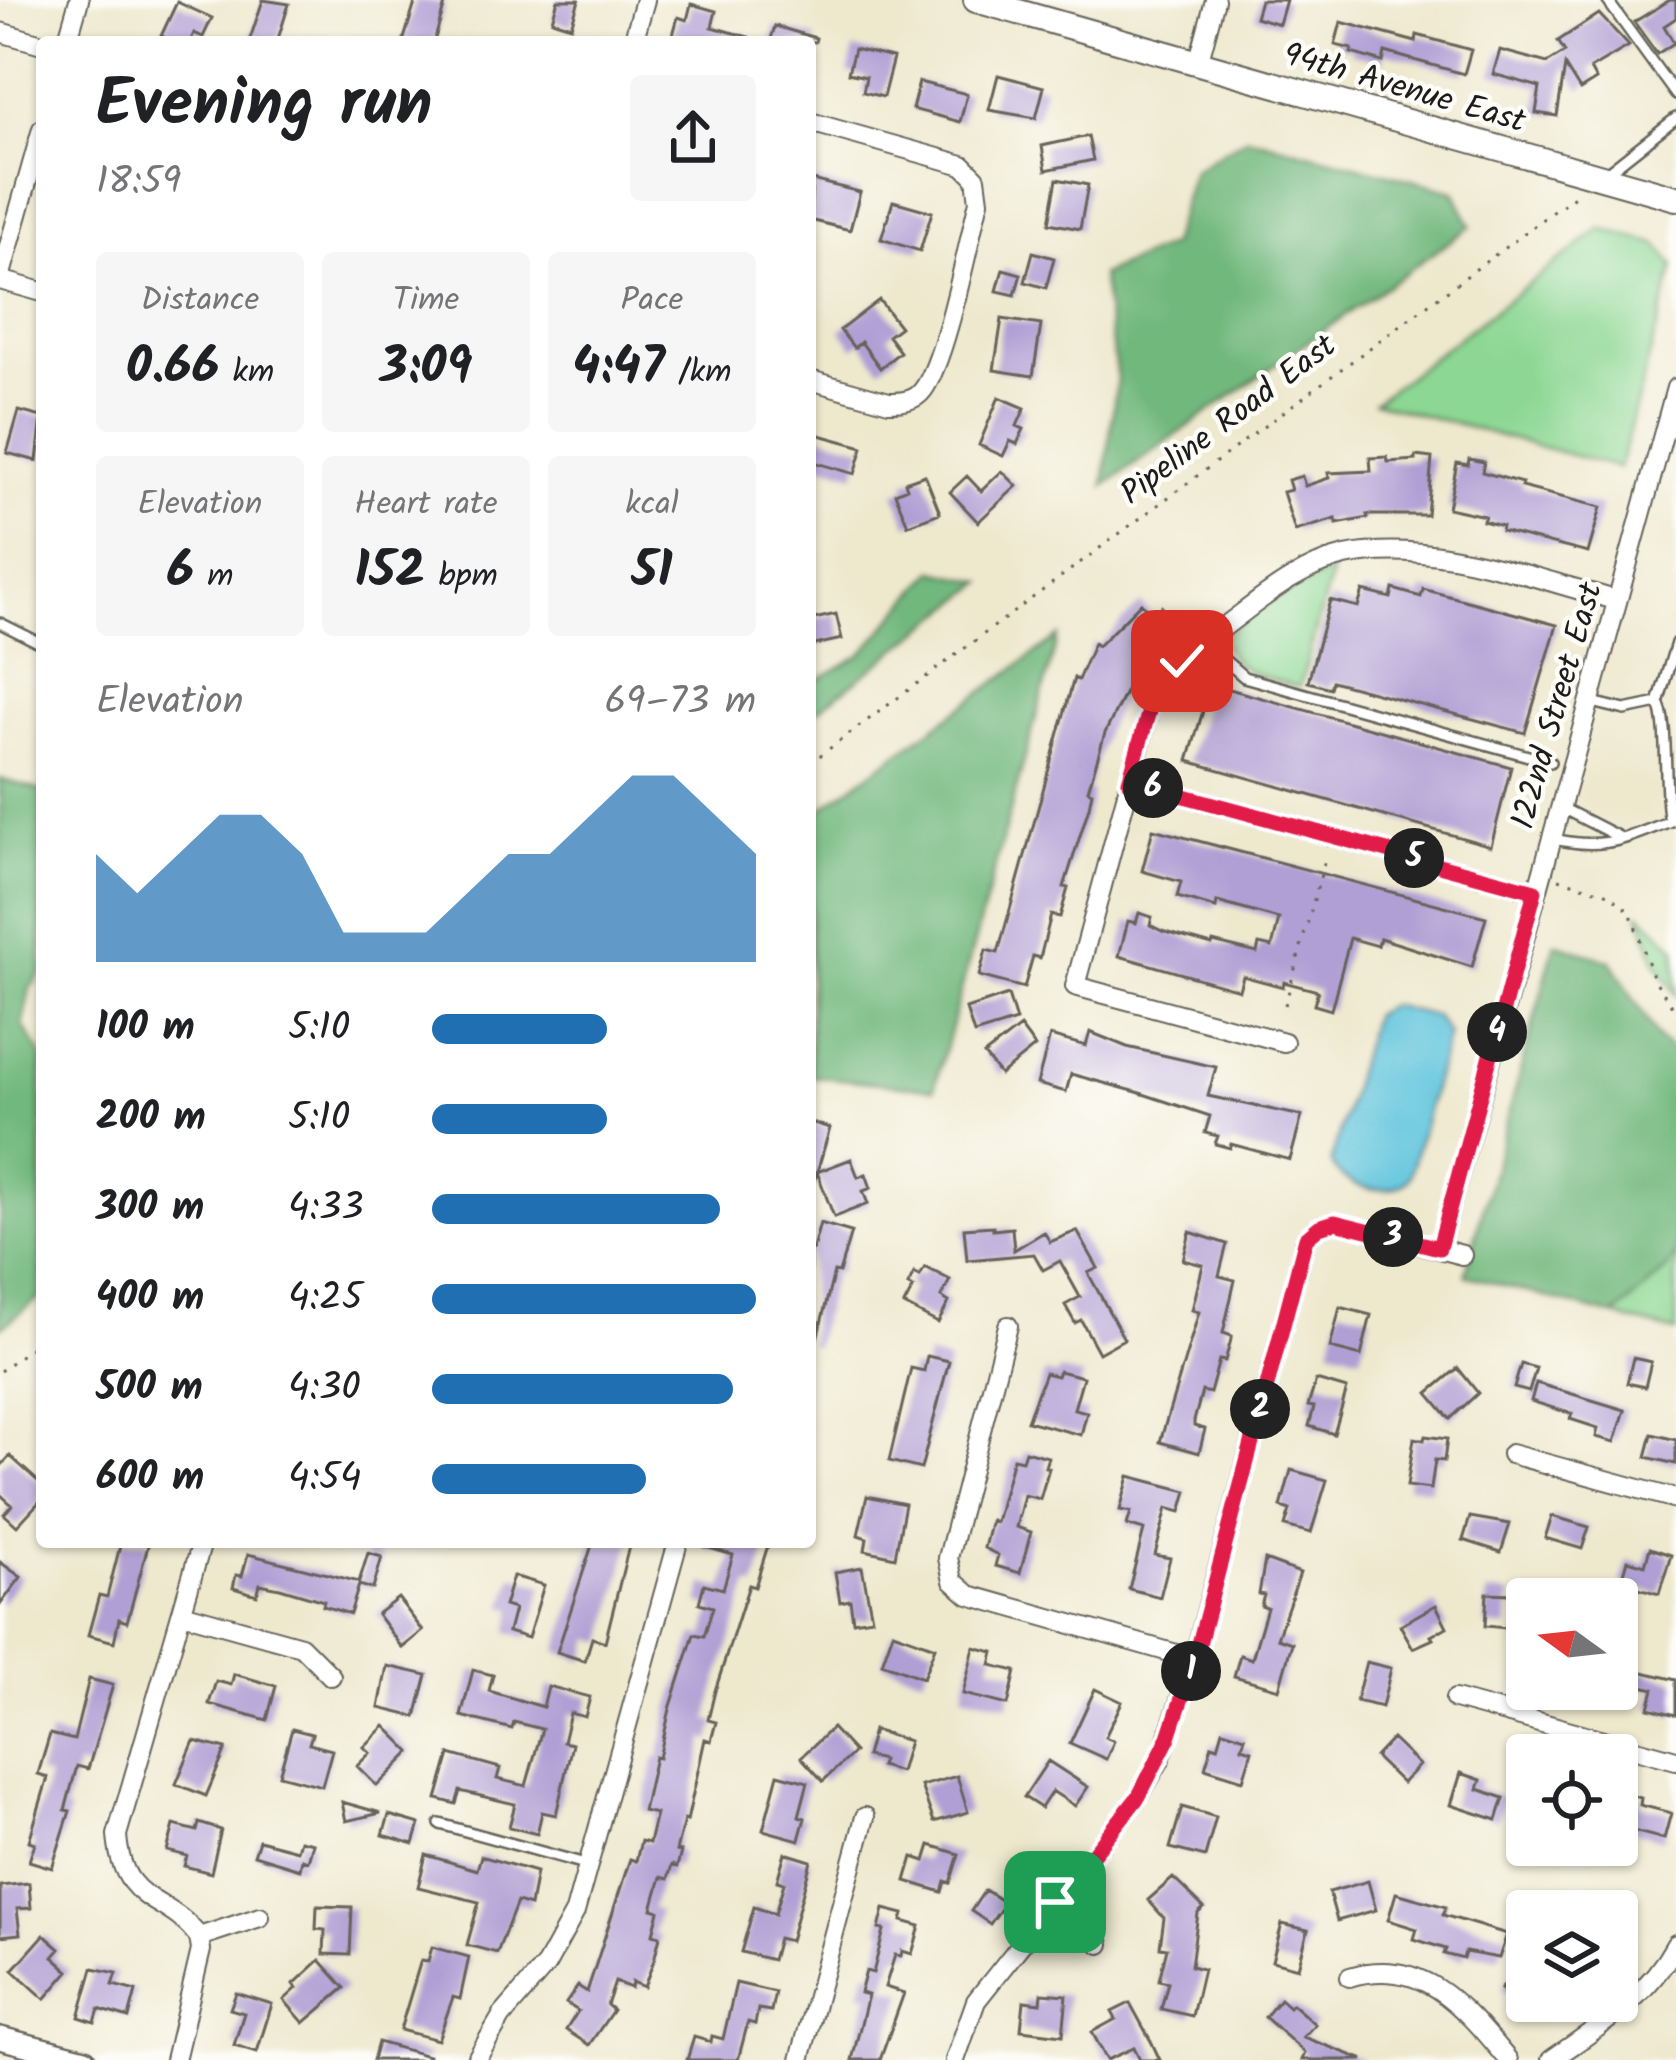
<!DOCTYPE html>
<meta charset="utf-8">
<style>
:root{--surface:#fff;--page:#f6f6f6;--text:#202124;--muted:#757577;--accent:#1f6fb2}
body{margin:0;font-family:Kalam,sans-serif;background:var(--page);color:var(--text);height:100vh;display:flex;flex-direction:column;font-size:45px;white-space:nowrap}
*{box-sizing:border-box;margin:0}
p{font-size:39px;color:var(--muted)}
.icon{flex:none;width:66px;height:66px;fill:none;stroke:currentColor;stroke-width:2;stroke-linecap:round;stroke-linejoin:round}
.map{position:relative;flex:1;overflow:hidden}
.panel{position:absolute;left:36px;top:36px;width:780px;height:1512px;display:flex;flex-direction:column;background:var(--surface);border-radius:12px;box-shadow:0 3px 9px #0004}
.panel>*{flex:none}
.needle{width:78px;rotate:285deg}
.buttons{position:absolute;left:1506px;top:1578px;display:grid;gap:24px}
.buttons a{display:grid;place-items:center;width:132px;height:132px;border-radius:12px;background:var(--surface);box-shadow:0 3px 9px #0004;font-size:60px}
.pin{position:absolute;display:grid;place-items:center;width:102px;height:102px;color:#fff;margin:-51px;border-radius:24px;box-shadow:0 6px 18px #0006}
.km{position:absolute;width:60px;height:60px;margin:-30px;border-radius:50%;background:#222;color:#fff;font-size:33px;line-height:60px;text-align:center}
.round{display:grid;place-items:center;flex:none;width:126px;height:126px;border-radius:12px;background:var(--page)}
.overview{display:flex;align-items:center;justify-content:space-between;height:204px;padding:0 60px}
h1{font-size:66px;font-weight:700;line-height:90px}
.stats{display:grid;grid-template-columns:repeat(3,1fr);gap:18px;height:204px;padding:12px 60px}
.stats div{display:grid;align-content:center;border-radius:12px;background:var(--page);text-align:center}
.stats b{font-size:51px;font-weight:700}
.stats small{font-size:33px;font-weight:400}
.stats p{font-size:33px}
.chart{height:336px;padding:24px 60px}
.chart p{display:flex;justify-content:space-between}
.chart svg{width:100%;height:216px;margin-top:12px;fill:var(--accent);opacity:.7}
ul{padding:0 60px;list-style:none;font-size:39px}
li{display:grid;grid-template-columns:192px 144px 1fr;align-items:center;height:90px}
li i{height:30px;border-radius:15px;background:var(--accent)}
.map>svg:first-child{display:block}
</style>
<div class="map">
<svg width="1676" height="2060" viewBox="0 0 1676 2060">
<rect width="100%" height="100%" fill="#fdfcf7"/>
<filter id="ink" filterUnits="userSpaceOnUse"><feTurbulence type="fractalNoise" baseFrequency=".00833" numOctaves="2"/><feDisplacementMap in="SourceGraphic" scale="24" xChannelSelector="R" yChannelSelector="G"/><feConvolveMatrix kernelMatrix="1 2 1 2 8 2 1 2 1" color-interpolation-filters="sRGB"/></filter>
<filter id="wash" filterUnits="userSpaceOnUse"><feTurbulence type="fractalNoise" baseFrequency=".004" numOctaves="4" result="noise"/><feDisplacementMap in="SourceGraphic" scale="48" xChannelSelector="R" yChannelSelector="G"/><feGaussianBlur stdDeviation="2.7" result="paint"/><feColorMatrix in="noise" values="0 0 0 0 0 0 0 0 0 0 0 0 0 0 0 0 0 1.4 0 .05"/><feComposite in="paint" operator="in"/></filter>
<g filter="url(#wash)">
<rect width="100%" height="100%" fill="#eee8cd"/>
<path fill="#8cd793" stroke="#547a58" stroke-width="3" d="M1601,229L1657,244L1674,266L1619,468L1374,402Z
M1332,571L1300,687C1266,678 1234,675 1222,638L1273,600Z
M1639,912L1676,948V995L1657,963Z
M1676,1254V1332L1614,1316L1667,1269Z"/>
<path fill="#71b87d" stroke="#466a4c" stroke-width="3" d="M1247,137L1454,191L1471,226L1104,486L1117,378L1101,275L1170,245L1193,170Z
M934,571L984,582L810,716V684L861,655Z
M1058,637L934,1089L810,1076V817Z
M0,779L42,791V972L30,988L23,1026L42,1055V1296L0,1328Z
M1555,943L1611,961L1658,1039L1676,1052V1254L1667,1269L1614,1316L1465,1275Z"/>
<path fill="#5fc4dd" stroke="#3e707c" stroke-width="3" d="M1390,1005L1435,1016L1448,1034L1409,1178C1392,1200 1341,1188 1331,1162L1372,1016Z"/>
<g id="blocks">
<path fill="#b09fd4" d="M263,0L289,4L277,42H249Z
M416,0L445,4L434,42H403Z
M558,0H579L571,26L552,20Z
M1260,0H1286L1279,24L1255,17Z
M1670,0H1676V18L1664,26L1674,43L1657,54L1634,22Z
M177,2L212,18L203,37L194,33L190,42H175L161,36Z
M691,4L716,11L712,27L749,37L748,42H671L678,17L687,20Z
M1599,14L1629,46L1590,69L1596,80L1580,90L1565,66L1557,116L1536,113L1540,87L1493,74L1500,50L1547,63L1565,52L1558,41Z
M1341,22L1416,42L1417,35L1471,50L1464,74L1385,52L1383,62L1351,53L1352,49L1335,45Z
M775,26L816,38L815,42H770Z
M854,49L893,58L883,97L863,92L866,77L848,73Z
M998,75L1044,87L1036,118L989,110Z
M919,82L967,94L960,122L912,109Z
M1088,136L1093,160L1046,170L1042,146Z
M1057,179L1088,185L1080,229L1049,223Z
M812,180L860,192L850,230L810,220Z
M893,201L932,212L920,251L881,239Z
M1033,252L1054,258L1046,288L1025,282Z
M1003,269L1021,274L1015,295L997,291Z
M879,300L900,327L888,336L900,352L880,368L861,342L854,348L840,330Z
M1002,319L1041,325L1033,376L994,370Z
M999,397L1025,408L1017,426L1024,429L1017,444L1010,441L1003,456L979,445Z
M19,411L42,417L37,461L7,453Z
M816,434L863,447L855,474L810,461Z
M1416,456L1432,458L1427,515H1367L1368,518L1337,524L1336,519L1295,531L1283,492L1291,490L1288,480L1302,476L1305,486L1329,478L1328,473L1371,471L1370,458L1387,457L1388,462L1416,460Z
M1469,459L1484,462L1482,472L1522,483L1521,487L1601,507L1588,553L1501,531L1502,526L1483,521L1485,516L1448,508L1457,463L1468,465Z
M1002,471L1017,486L978,522L950,492L967,476L981,491Z
M925,475L940,513L908,525L895,493L907,488L905,482Z
M1393,589L1421,597L1423,589L1557,625L1525,733L1332,681L1330,688L1308,682L1330,600L1358,607L1363,591L1391,598Z
M1141,603L1165,628L1166,634L1143,656L1105,733L1088,790L1092,792L1089,807L1064,887L1068,888L1060,917L1051,915L1040,958L1033,956L1024,988L979,976L986,950L998,953L1074,678L1078,680L1094,643L1098,646Z
M836,614L842,639L810,646V620Z
M1211,684L1511,767L1491,846L1188,761Z
M1153,829L1486,917L1472,967L1380,938L1378,946L1350,938L1331,1010L1314,1005L1318,991L1284,982L1283,987L1243,976L1239,990L1119,956L1128,921L1136,923L1139,913L1152,917L1150,925L1162,931L1212,945L1213,942L1257,953L1259,944L1272,947L1279,919L1217,902L1216,908L1177,897L1181,882L1142,871Z
M1008,995L1016,1021L974,1034L966,1009Z
M1020,1027L1035,1047L1000,1075L984,1055Z
M1090,1032L1127,1047L1216,1067L1208,1096L1302,1116L1290,1160L1231,1144L1230,1148L1215,1144L1218,1136L1205,1133L1210,1116L1137,1092L1071,1074L1066,1092L1037,1084L1050,1036L1086,1046Z
M810,1122L830,1128L817,1172L851,1159L858,1177L866,1174L871,1188L863,1191L868,1204L834,1217L817,1172L814,1182L810,1181Z
M820,1223L851,1232L839,1273L834,1272L815,1347L810,1346V1248L813,1249Z
M993,1226V1230L1012,1228L1014,1250L1044,1232L1050,1242L1077,1231L1098,1268L1088,1273L1124,1339L1099,1353L1081,1320L1075,1323L1065,1305L1080,1297L1060,1261L1043,1270L1034,1254L967,1260L964,1228Z
M1190,1232L1227,1244L1219,1276L1235,1280L1223,1333L1232,1336L1225,1361L1219,1360L1210,1393L1202,1391L1194,1421V1426L1205,1429L1199,1453L1160,1442L1199,1312L1192,1310L1203,1265L1183,1260Z
M925,1267L950,1280L941,1297L949,1302L938,1323L904,1305L913,1288L908,1285L914,1273L920,1276Z
M1340,1307L1371,1315L1361,1356L1330,1348Z
M927,1356L949,1361L921,1469L889,1461L911,1368L924,1371Z
M1633,1358L1651,1362L1645,1387L1627,1383Z
M1521,1364L1536,1368L1529,1392L1514,1388Z
M1458,1368L1478,1393L1450,1419L1428,1393Z
M1059,1371L1083,1377L1074,1409L1087,1412L1081,1435L1027,1421L1045,1373L1057,1376Z
M1316,1380L1347,1389L1334,1434L1309,1426L1314,1407L1308,1406Z
M1536,1383L1625,1410L1615,1442L1596,1437L1598,1428L1570,1419L1572,1414L1531,1401Z
M1652,1434L1676,1440V1464L1646,1457Z
M1425,1436L1447,1439L1444,1461L1435,1460L1431,1489L1407,1486L1414,1438L1424,1440Z
M1025,1451L1048,1457L1045,1467L1049,1468L1040,1499L1024,1495L1016,1527L1031,1532L1020,1573L995,1566L998,1555L984,1548L991,1520L996,1522L1013,1458L1022,1460Z
M10,1456L42,1485V1499L17,1526L4,1514L12,1505L0,1494V1467Z
M1291,1470L1327,1480L1311,1533L1285,1526L1290,1510L1281,1507Z
M1129,1476L1187,1491L1181,1512L1167,1508L1155,1555L1170,1558L1160,1597L1129,1589L1144,1530L1127,1525L1131,1512L1120,1510Z
M867,1496L905,1504L895,1557L865,1550L867,1538L858,1535Z
M1552,1516L1589,1527L1582,1549L1545,1538Z
M1470,1517L1510,1524L1501,1552L1463,1540Z
M121,1542H149L127,1622L119,1619L114,1642L88,1635L99,1595L107,1597Z
M593,1542H630L605,1642L592,1638L585,1661L557,1652Z
M702,1542H769L755,1587L749,1585L715,1691L708,1720L716,1722L711,1741L705,1739L687,1821L684,1820L676,1851L681,1852L677,1867L672,1865L668,1879L661,1877L652,1909L659,1911L653,1934L660,1936L654,1960L644,1987L632,1982L631,1988L615,1982L607,2005L613,2010L589,2045L566,2030L578,2011L566,2003L578,1986L587,1992L630,1859L636,1861L641,1841L649,1843L656,1814L643,1811L655,1757L659,1758L670,1709L694,1634L704,1636L713,1607L699,1603L704,1584L723,1589L733,1555L702,1546Z
M1650,1548L1671,1555L1659,1594L1621,1583L1628,1560L1645,1565Z
M368,1553L382,1557L373,1589L359,1585L350,1614L323,1606L324,1601L280,1588L260,1584L257,1595L233,1588L236,1575L242,1576L248,1554L359,1582Z
M1265,1560L1300,1573L1277,1638L1292,1643L1279,1689L1234,1676L1240,1655L1252,1659L1267,1608L1261,1606L1264,1595L1259,1594Z
M0,1562L21,1577L0,1605Z
M862,1567L872,1618L853,1621L850,1600L840,1602L835,1572Z
M513,1576L544,1585L528,1638L508,1632L514,1609L504,1606Z
M1487,1593L1510,1594L1507,1628L1485,1626Z
M398,1598L423,1631L402,1648L377,1614Z
M1436,1605L1447,1627L1431,1636L1433,1639L1413,1648L1400,1625Z
M893,1632L935,1647L923,1678L882,1663Z
M974,1647L994,1652L991,1665L1016,1671L1008,1705L963,1694Z
M1617,1652L1638,1658L1635,1670L1676,1680V1715L1649,1708L1654,1689L1617,1679Z
M1366,1662L1391,1668L1382,1707L1356,1701Z
M387,1666L427,1675L416,1717L379,1708Z
M473,1670L493,1675L489,1691L543,1707L548,1686L590,1697L585,1717L570,1713L563,1742L572,1744L556,1815L542,1812L537,1834L509,1827L515,1804L460,1791L456,1804L437,1799L450,1754L500,1768L497,1779L526,1786L542,1729L514,1722L512,1729L461,1716Z
M234,1674L276,1686L267,1720L209,1704L216,1681L231,1685Z
M89,1679L113,1685L88,1769L77,1766L65,1810L70,1811L52,1868L29,1861L35,1843L29,1841L48,1777L38,1774L50,1734L74,1740Z
M1095,1689L1122,1702L1105,1737L1114,1741L1106,1759L1070,1743Z
M385,1726L411,1752L377,1786L357,1766L370,1753L364,1747Z
M832,1728L854,1752L823,1781L801,1757Z
M292,1729L312,1734L309,1744L332,1750L322,1786L279,1775Z
M873,1730L909,1741L900,1772L880,1766L882,1760L866,1756Z
M1223,1730L1245,1737L1242,1747L1252,1750L1243,1780L1205,1768L1212,1745L1218,1747Z
M1392,1739L1419,1765L1402,1783L1375,1757Z
M194,1741L226,1749L206,1796L176,1784Z
M1048,1761L1088,1787L1075,1806L1052,1791L1041,1808L1024,1797Z
M1461,1773L1481,1780L1478,1789L1504,1798L1497,1820L1451,1805Z
M778,1774L808,1782L799,1816L805,1818L799,1840L763,1830Z
M957,1776L968,1812L934,1822L921,1786Z
M1622,1793L1641,1798L1640,1805L1671,1813L1664,1839L1617,1827Z
M342,1802L381,1813L346,1821Z
M1182,1807L1216,1817L1205,1857L1170,1848Z
M389,1815L420,1824L414,1844L383,1835Z
M199,1823L221,1830L211,1873L184,1866L187,1856L167,1851L174,1825L197,1831Z
M259,1840L297,1850L300,1840L313,1843L308,1861L302,1859L300,1869L254,1855Z
M930,1845L959,1854L950,1883L945,1881L942,1892L906,1881L913,1857L925,1861Z
M785,1853L811,1861L790,1941L778,1938L772,1960L741,1952L754,1907L775,1914L784,1883L777,1881Z
M426,1855L477,1870L481,1856L536,1872L530,1906L517,1902L497,1953L467,1945L479,1902L418,1887Z
M1173,1878L1204,1908L1198,1913L1191,1966L1203,1969L1192,2016L1161,2009L1168,1982L1159,1980L1167,1948L1160,1947L1164,1918L1148,1900Z
M1368,1881L1376,1910L1337,1921L1329,1892Z
M29,1883L31,1908L17,1909L20,1934L0,1936V1886Z
M985,1890L1005,1903L990,1924L971,1911Z
M1396,1893L1446,1907L1443,1915L1507,1934L1499,1958L1465,1952L1463,1959L1444,1954L1446,1949L1414,1939L1417,1929L1388,1920Z
M317,1906L352,1907L350,1955L324,1954L325,1930L316,1929Z
M884,1909L904,1914L902,1921L920,1926L912,1954L902,1951L901,1956L895,1955L885,1987L904,1993L880,2060H852L868,1995L860,1993L866,1971L873,1973L884,1930L879,1929Z
M1282,1924L1308,1930L1298,1968L1272,1961Z
M44,1935L60,1949L53,1957L69,1971L45,1999L13,1970Z
M432,1947L469,1957L460,1999L453,1997L438,2040L400,2030L421,1960L428,1961Z
M1527,1956V1993L1519,2003L1501,1989Z
M320,1960L345,1988L304,2023L284,2000L297,1988L294,1984Z
M93,1968L117,1973L113,1985L136,1991L129,2018L99,2009L95,2022L79,2017Z
M736,1983L775,1992L771,2011L758,2009L755,2024L748,2022L738,2060H687L694,2037L711,2042L712,2036L723,2039Z
M236,1993L272,2004L257,2052L234,2045L244,2013L230,2009Z
M1042,1993L1067,1995L1063,2035L1021,2030L1024,2001L1041,2003Z
M1280,1999L1289,2007L1292,2004L1315,2024L1303,2037L1364,2060H1302L1305,2053L1265,2017Z
M1130,2003L1152,2043L1160,2060H1140L1134,2048L1107,2060L1092,2032L1116,2019L1112,2012Z
M378,2042L428,2056L427,2060H373Z"/>
</g>
</g>
<g filter="url(#ink)">
<use href="#blocks" fill-opacity="0" stroke="#66635a" stroke-width="3"/>
<g fill="none" stroke-linecap="round" stroke-linejoin="round">
<g stroke="#66635a" stroke-width="14">
<path id="service" d="M1607,0L1676,95
M1605,174L1676,118
M0,623L42,644
M1210,637L1221,657L1244,677L1550,762
M1588,701L1625,710L1658,703L1676,643
M1658,703C1669,718 1663,793 1670,821
M1560,807L1619,837
M1550,838C1605,852 1625,838 1676,819
M440,1824L589,1865"/>
</g>
<g stroke="#66635a" stroke-width="22">
<path id="minor" d="M0,32L42,44
M67,42L79,0
M633,42L645,0
M1199,60L1215,0
M810,122L963,165L976,178L979,201C968,243 946,360 923,390C915,401 902,402 889,402L810,380
M0,278L42,129
M0,280L42,292
M1129,781L1535,891
M1284,1042L1075,986L1151,704C1173,665 1205,641 1241,614C1272,590 1306,565 1345,556C1433,538 1531,578 1616,600
M1439,1248L1676,388
M1008,1326L948,1558L953,1581L969,1595L1194,1659
M1511,1454L1676,1499
M182,1613L301,1646L331,1676
M1455,1699L1676,1760
M1055,1902L1100,1944
M199,1937C166,1893 122,1907 117,1835L202,1542
M199,1937L260,1917
M1350,1977C1424,1955 1465,2009 1508,2060
M175,2060L201,1950L199,1937
M476,2060L502,2016L546,1965L575,1912L678,1542
M800,2060L865,1817
M955,2060L976,2001L1139,1796L1160,1760L1194,1659L1306,1238L1319,1227L1335,1222L1462,1255
M1551,2060C1600,2026 1647,1998 1676,1944"/>
</g>
<g stroke="#66635a" stroke-width="26">
<path id="tertiary" d="M0,2038L85,2060"/>
</g>
<g stroke="#66635a" stroke-width="28">
<path id="secondary" d="M976,0L1676,198"/>
</g>
<path stroke="#66635a" stroke-width="3" stroke-dasharray="3 9" stroke-linecap="butt" d="M1160,605L1187,635
M810,763L1580,192
M1559,879L1609,894L1630,912L1654,979L1676,1012
M1285,1005L1326,856
M0,1371L42,1339"/>
<use href="#service" stroke="#fff" stroke-width="9"/>
<use href="#minor" stroke="#fff" stroke-width="18"/>
<use href="#tertiary" stroke="#fff" stroke-width="21"/>
<use href="#secondary" stroke="#fff" stroke-width="24"/>
</g>
</g>
<g fill="none" stroke-linecap="round" stroke-linejoin="round" filter="url(#ink)">
<g stroke="#fff" stroke-width="24">
<path id="route" d="M1055,1902L1139,1796L1169,1737L1195,1659L1306,1238L1319,1227L1335,1222L1439,1248L1535,891L1129,781L1151,704L1182,661"/>
</g>
<use href="#route" stroke="#e11d48" stroke-width="15"/>
</g>
<g text-anchor="middle" stroke-width="9" stroke-linejoin="round" paint-order="stroke">
<g font-size="33" fill="#1c1c1c" stroke="#fdfcf7">
<text transform="translate(1405 86) rotate(16)" y="12">94th Avenue East</text>
<text transform="translate(1227 418) rotate(-37)" y="12">Pipeline Road East</text>
<text transform="translate(1555 705) rotate(-74)" y="12">122nd Street East</text>
</g>
</g>
</svg>
<div class="buttons">
<a><svg class="needle" viewBox="-14 -14 28 28"><path d="M0-13l5 13h-10z" fill="#e53935"/><path d="M0 13l5-13h-10z" fill="#757577"/></svg></a>
<a><svg class="icon" aria-label="locate" viewBox="0 0 24 24"><circle cx="12" cy="12" r="6"/><path d="M12 2v4M12 18v4M2 12h4M18 12h4"/></svg></a>
<a><svg class="icon" aria-label="layers" viewBox="0 0 24 24"><path d="M12 4l9 5-9 5-9-5zM3 14l9 5 9-5"/></svg></a>
</div>
<div class="pin" style="left:1055px;top:1902px;background:#1e9e55"><svg class="icon" aria-label="arrive" viewBox="0 0 24 24"><path d="M6 21V4h12l-3 4 3 4H6"/></svg></div>
<div class="pin" style="left:1182px;top:661px;background:#d93025"><svg class="icon" aria-label="check" viewBox="0 0 24 24"><path d="M5 12l5 5 9-10"/></svg></div>
<b class="km" style="left:1191px;top:1671px">1</b>
<b class="km" style="left:1260px;top:1409px">2</b>
<b class="km" style="left:1393px;top:1237px">3</b>
<b class="km" style="left:1497px;top:1032px">4</b>
<b class="km" style="left:1414px;top:858px">5</b>
<b class="km" style="left:1153px;top:788px">6</b>
<section class="panel">
<div class="overview"><div><h1>Evening run</h1><p>18:59</p></div><a class="round"><svg class="icon" aria-label="share" viewBox="0 0 24 24"><path d="M12 15V3M7 8l5-5 5 5M5 13v7h14v-7"/></svg></a></div>
<div class="stats">
<div><p>Distance</p><b>0.66<small> km</small></b></div>
<div><p>Time</p><b>3:09</b></div>
<div><p>Pace</p><b>4:47<small> /km</small></b></div>
</div>
<div class="stats">
<div><p>Elevation</p><b>6<small> m</small></b></div>
<div><p>Heart rate</p><b>152<small> bpm</small></b></div>
<div><p>kcal</p><b>51</b></div>
</div>
<div class="chart"><p><span>Elevation</span>69–73 m</p>
<svg viewBox="0 0 160 44" preserveAspectRatio="none"><path d="M0 44V22L10 30L20 22L30 14L40 14L50 22L60 38L70 38L80 38L90 30L100 22L110 22L120 14L130 6L140 6L150 14L160 22V44z"/></svg>
</div>
<ul>
<li><b>100 m</b>5:10<i style="width:54%"></i></li>
<li><b>200 m</b>5:10<i style="width:54%"></i></li>
<li><b>300 m</b>4:33<i style="width:89%"></i></li>
<li><b>400 m</b>4:25<i style="width:100%"></i></li>
<li><b>500 m</b>4:30<i style="width:93%"></i></li>
<li><b>600 m</b>4:54<i style="width:66%"></i></li>
</ul>
</section>
</div>
